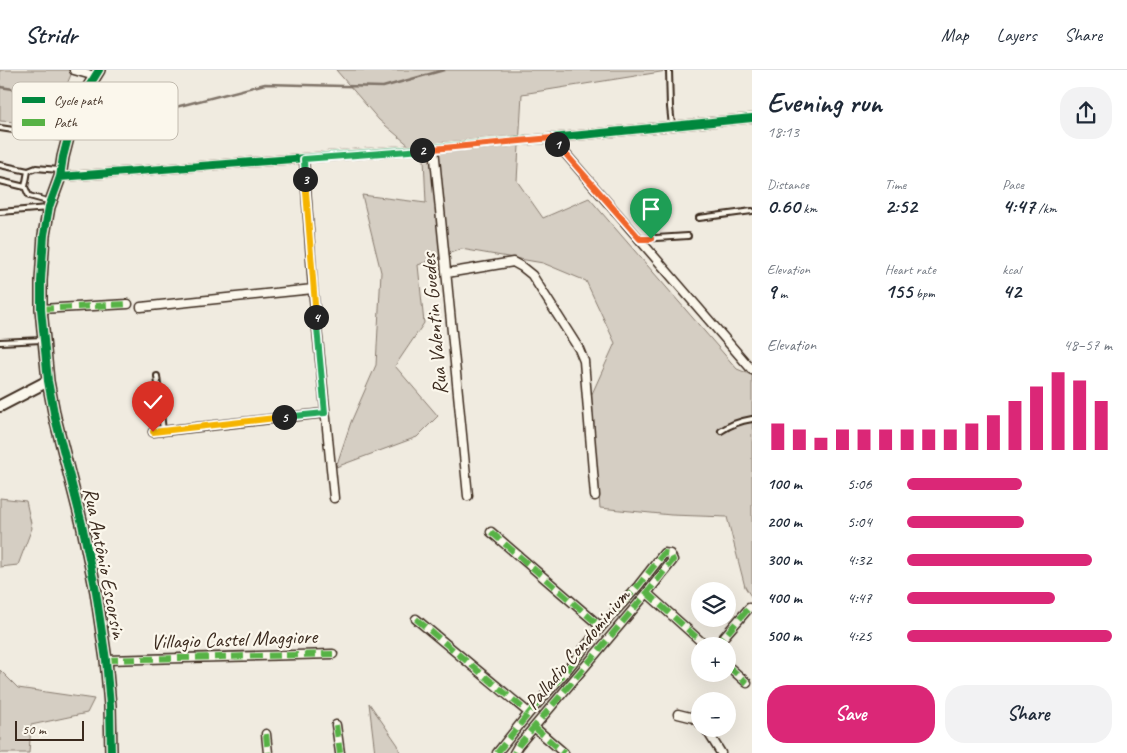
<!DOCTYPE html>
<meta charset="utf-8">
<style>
:root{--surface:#fff;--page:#f2f2f3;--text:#1f2937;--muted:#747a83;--line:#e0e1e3;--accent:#db2777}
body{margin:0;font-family:Caveat,sans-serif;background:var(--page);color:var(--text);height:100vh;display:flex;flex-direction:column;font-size:19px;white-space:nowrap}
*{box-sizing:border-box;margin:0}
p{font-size:16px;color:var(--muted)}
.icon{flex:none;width:28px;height:28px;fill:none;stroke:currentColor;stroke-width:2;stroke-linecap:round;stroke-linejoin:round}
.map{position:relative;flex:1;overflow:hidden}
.sheet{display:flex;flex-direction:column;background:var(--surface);width:375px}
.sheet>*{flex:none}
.fabs{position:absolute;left:691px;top:512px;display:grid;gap:10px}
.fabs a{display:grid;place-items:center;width:45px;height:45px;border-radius:50%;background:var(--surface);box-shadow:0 5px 20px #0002;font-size:25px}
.scale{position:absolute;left:15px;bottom:12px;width:69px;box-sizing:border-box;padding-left:5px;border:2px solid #3b2a1e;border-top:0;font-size:14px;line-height:18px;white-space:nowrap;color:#3b2a1e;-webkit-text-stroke:4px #fbf7ec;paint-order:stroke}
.pin{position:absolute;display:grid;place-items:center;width:42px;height:42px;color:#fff;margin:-51px -21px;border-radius:50% 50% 50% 0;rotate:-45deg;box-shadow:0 0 5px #0007}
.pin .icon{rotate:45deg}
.km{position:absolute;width:25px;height:25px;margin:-12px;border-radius:50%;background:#222;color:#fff;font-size:14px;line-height:25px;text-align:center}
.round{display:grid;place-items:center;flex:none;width:52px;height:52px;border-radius:20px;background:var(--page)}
.headline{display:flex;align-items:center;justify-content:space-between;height:85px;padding:0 15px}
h1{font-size:28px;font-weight:800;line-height:38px}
.metrics{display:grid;grid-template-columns:repeat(3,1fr);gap:8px;height:85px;padding:5px 15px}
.metrics div{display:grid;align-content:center}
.metrics b{font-size:21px;font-weight:800}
.metrics small{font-size:14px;font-weight:400}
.metrics p{font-size:14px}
.chart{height:140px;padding:10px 15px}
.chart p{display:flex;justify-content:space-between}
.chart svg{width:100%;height:90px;margin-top:5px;stroke:var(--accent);stroke-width:6}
.button{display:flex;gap:10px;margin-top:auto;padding:10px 15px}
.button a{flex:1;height:58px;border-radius:20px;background:var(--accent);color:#fff;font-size:20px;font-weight:800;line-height:58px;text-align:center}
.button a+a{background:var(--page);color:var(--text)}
ul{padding:0 15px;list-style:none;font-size:16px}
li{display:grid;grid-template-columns:80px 60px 1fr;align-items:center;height:38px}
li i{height:12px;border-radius:6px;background:var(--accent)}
header{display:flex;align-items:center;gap:30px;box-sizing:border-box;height:70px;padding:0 25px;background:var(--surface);border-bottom:1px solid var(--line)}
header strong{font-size:24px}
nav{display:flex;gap:28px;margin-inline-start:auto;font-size:18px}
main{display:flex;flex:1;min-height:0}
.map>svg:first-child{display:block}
</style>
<header>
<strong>Stridr</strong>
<nav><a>Map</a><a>Layers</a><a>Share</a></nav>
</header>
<main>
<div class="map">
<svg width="752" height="683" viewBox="0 0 752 683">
<rect width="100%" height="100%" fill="#f0ebe0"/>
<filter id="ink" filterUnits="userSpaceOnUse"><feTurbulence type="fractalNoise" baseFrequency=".02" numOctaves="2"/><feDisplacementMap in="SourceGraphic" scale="10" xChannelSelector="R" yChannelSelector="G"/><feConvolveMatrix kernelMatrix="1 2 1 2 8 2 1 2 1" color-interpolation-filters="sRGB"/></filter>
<g filter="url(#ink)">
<path fill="#d5cec3" stroke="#887c70" d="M0,0H73L50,54L0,51Z
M336,0H673L522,24L517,111L543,148L589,128L737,299L752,305V528L745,517L727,447L671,445L600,438L591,326L615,273L586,211L543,193L461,179L418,195L424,253L395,296L438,346L417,367L336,397L351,352L376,295L381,202L362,125L426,133L424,88L379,50Z
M0,428L26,431L32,458L18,495L0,497Z
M0,600L18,618L94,629L87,643L31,655L29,683H0Z
M369,633L398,675L400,683H375Z"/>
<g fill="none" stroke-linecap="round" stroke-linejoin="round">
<path stroke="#7f7367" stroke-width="2.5" d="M0,17L54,25
M95,32L168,39L265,14L383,17L444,0"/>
<g stroke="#3b2a1e" stroke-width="8">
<path id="lane" d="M669,0L670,37L672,56
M0,58L67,68
M0,95L28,101
M0,111L25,117
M51,132L29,126L25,117L28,101L36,98L59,100
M0,142L48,138
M699,148L752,141
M640,169L688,166
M0,272L42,270
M157,306L163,361
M721,361C731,354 740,351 752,349"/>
</g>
<g stroke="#3b2a1e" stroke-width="11">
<path id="street" d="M74,0L95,6
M552,68L752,300
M434,78L468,426
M304,89L313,219L334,428
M60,107L434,78L552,68L752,48
M447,203L513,192L522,197L532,205L579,279L584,291L595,426
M141,237L313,219
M41,239L128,234
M153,362L325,343
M491,462L601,557
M647,523L706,576
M416,549L529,643
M716,576L749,538
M106,590L333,584
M728,596L747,613
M678,644L694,648L700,653
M336,655L340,683
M534,657L564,683
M706,659L721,683
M266,664L268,683
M497,683L529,643L563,605L601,557L638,516L664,483L670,484L673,490L647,523L518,676L514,683"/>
</g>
<g stroke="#3b2a1e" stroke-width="14">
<path id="secondary" d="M99,0L76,37L63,87L60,107L49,137L44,165L41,211V239L48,311L55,348L82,454L96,522L106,590L110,636L111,683
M0,336L48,311"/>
</g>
<use href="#lane" stroke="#fbf7ec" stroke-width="4"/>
<use href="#street" stroke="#fbf7ec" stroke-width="8"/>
<use href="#secondary" stroke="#fbf7ec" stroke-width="10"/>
<path stroke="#57b245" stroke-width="6" stroke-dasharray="12 6" stroke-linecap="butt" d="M41,239L128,234
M491,462L601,557
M647,523L706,576
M416,549L529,643
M716,576L749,538
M106,590L333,584
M728,596L747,613
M336,655L340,683
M534,657L564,683
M266,664L268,683
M497,683L529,643L563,605L601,557L638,516L664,483L670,484L673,490L647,523L518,676L514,683"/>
<g stroke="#fbf7ec" stroke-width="11">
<path id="cycleway" d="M99,0L76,37L63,87L60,107L49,137L44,165L41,211V239L48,311L55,348L82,454L96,522L106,590L110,636L111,683
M60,107L434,78L552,68L752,48"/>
</g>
<use href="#cycleway" stroke="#00873e" stroke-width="8"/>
</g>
</g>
<g fill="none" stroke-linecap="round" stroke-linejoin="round" filter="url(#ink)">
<g stroke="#fff" stroke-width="10">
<path id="split-1" d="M557,74L640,169H651"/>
</g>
<g stroke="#fff" stroke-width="10">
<path id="split-2" d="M422,80L552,68L557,74"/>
</g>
<g stroke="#fff" stroke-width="10">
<path id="split-3" d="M305,109L304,89L422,80"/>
</g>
<g stroke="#fff" stroke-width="10">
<path id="split-4" d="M305,109L316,247"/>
</g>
<g stroke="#fff" stroke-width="10">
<path id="split-5" d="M284,347L325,343L316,247"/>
</g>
<g stroke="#fff" stroke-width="10">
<path id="split-6" d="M153,362L284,347"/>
</g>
<use href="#split-1" stroke="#f0652b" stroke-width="6"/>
<use href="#split-2" stroke="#f0652b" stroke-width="6"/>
<use href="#split-3" stroke="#22a559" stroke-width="6"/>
<use href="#split-4" stroke="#f5b400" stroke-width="6"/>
<use href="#split-5" stroke="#22a559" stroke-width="6"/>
<use href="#split-6" stroke="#f5b400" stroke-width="6"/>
</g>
<g text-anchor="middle" stroke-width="4.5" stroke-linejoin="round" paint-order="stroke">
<g font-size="21" fill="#3b2a1e" stroke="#fbf7ec">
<text transform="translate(434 254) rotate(-95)" y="7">Rua Valentin Guedes</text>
<text transform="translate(105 493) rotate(79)" y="7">Rua Antônio Escorsin</text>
<text transform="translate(234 569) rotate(-2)" y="7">Villagio Castel Maggiore</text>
<text transform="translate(577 579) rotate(-50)" y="7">Palladio Condominium</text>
</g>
</g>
<rect x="12" y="12" width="166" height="58" rx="8" fill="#fbf7ec" stroke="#c1baae" stroke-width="1"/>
<rect x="22" y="27" width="23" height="6" fill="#00873e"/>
<rect x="22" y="49" width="23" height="7" fill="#57b245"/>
<g font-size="14" fill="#3b2a1e">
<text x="54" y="35">Cycle path</text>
<text x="54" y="57">Path</text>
</g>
</svg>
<div class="fabs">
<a><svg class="icon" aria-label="layers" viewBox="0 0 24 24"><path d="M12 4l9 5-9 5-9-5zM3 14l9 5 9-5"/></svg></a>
<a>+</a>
<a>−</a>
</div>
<div class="scale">50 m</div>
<div class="pin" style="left:651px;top:169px;background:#1e9e55"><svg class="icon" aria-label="arrive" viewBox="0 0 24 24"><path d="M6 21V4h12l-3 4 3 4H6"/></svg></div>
<div class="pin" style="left:153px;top:362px;background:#d93025"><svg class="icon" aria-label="check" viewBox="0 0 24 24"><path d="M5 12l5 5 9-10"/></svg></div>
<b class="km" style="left:557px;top:74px">1</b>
<b class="km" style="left:422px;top:80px">2</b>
<b class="km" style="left:305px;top:109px">3</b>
<b class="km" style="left:316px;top:247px">4</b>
<b class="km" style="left:284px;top:347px">5</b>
</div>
<section class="sheet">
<div class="headline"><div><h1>Evening run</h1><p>18:13</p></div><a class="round"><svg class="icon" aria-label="share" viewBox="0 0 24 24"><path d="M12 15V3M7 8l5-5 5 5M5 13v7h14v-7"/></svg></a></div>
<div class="metrics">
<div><p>Distance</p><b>0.60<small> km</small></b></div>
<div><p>Time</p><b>2:52</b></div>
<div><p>Pace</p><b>4:47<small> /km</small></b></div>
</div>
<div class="metrics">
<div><p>Elevation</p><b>9<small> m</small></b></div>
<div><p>Heart rate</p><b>155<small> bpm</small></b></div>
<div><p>kcal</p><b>42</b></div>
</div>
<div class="chart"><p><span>Elevation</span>48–57 m</p>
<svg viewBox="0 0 160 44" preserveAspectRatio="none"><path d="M5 44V31M15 44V34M25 44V38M35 44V34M45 44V34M55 44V34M65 44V34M75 44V34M85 44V34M95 44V31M105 44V27M115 44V20M125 44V13M135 44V6M145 44V10M155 44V20"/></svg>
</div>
<ul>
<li><b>100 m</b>5:06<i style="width:56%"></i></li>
<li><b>200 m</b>5:04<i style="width:57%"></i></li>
<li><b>300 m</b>4:32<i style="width:90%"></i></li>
<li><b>400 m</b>4:47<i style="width:72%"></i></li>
<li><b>500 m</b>4:25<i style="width:100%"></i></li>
</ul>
<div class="button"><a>Save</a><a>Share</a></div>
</section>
</main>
